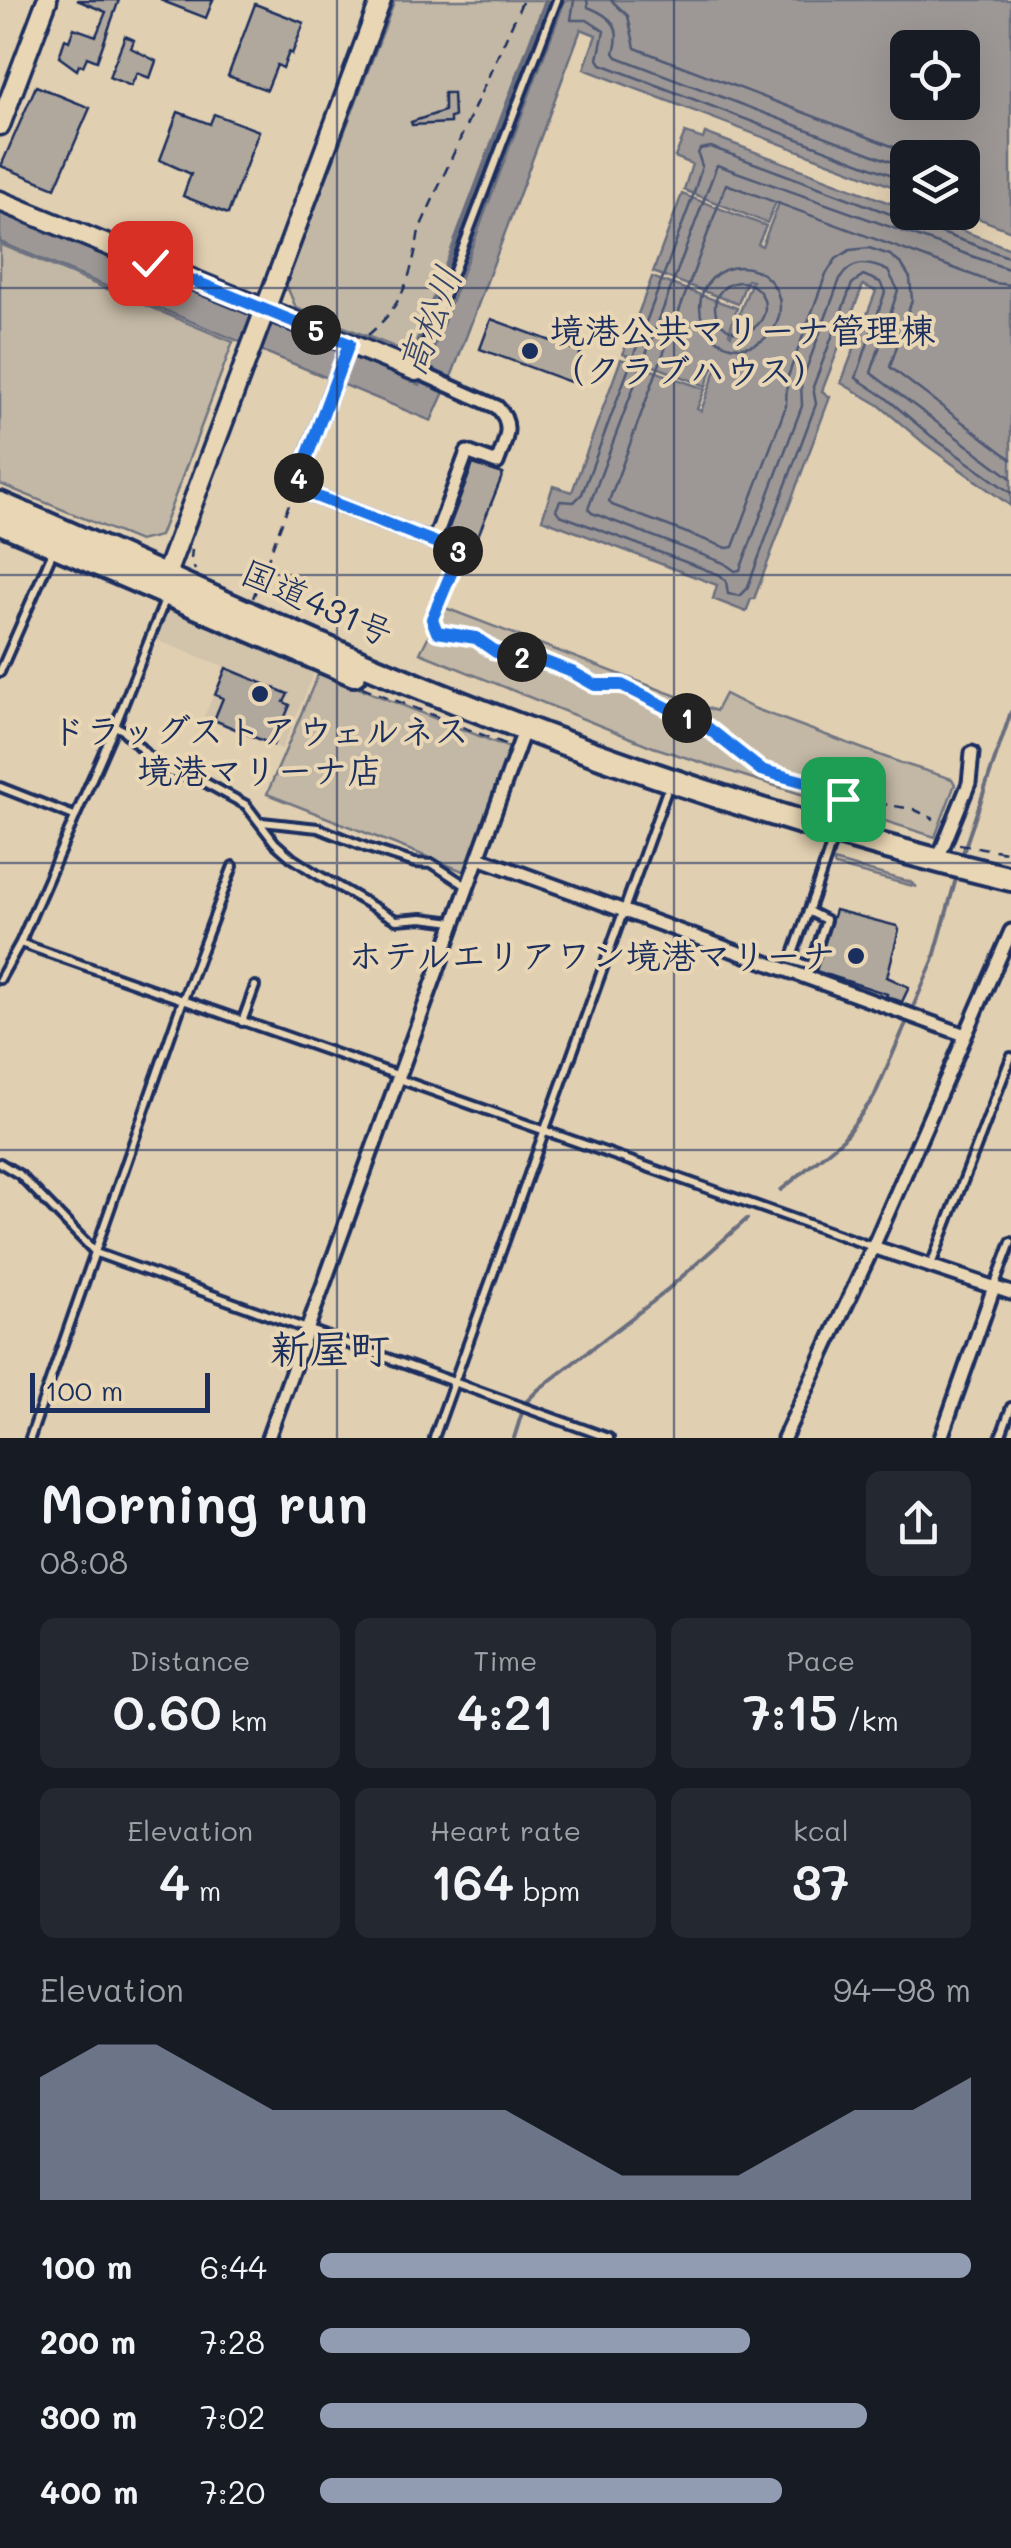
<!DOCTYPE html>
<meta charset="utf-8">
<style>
:root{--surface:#171b24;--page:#242831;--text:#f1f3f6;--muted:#9ea1a6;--accent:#919bb2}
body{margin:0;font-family:Mali,"Klee One",sans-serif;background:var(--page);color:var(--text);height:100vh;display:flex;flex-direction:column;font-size:38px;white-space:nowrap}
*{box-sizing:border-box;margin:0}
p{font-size:32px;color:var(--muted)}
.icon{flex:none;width:55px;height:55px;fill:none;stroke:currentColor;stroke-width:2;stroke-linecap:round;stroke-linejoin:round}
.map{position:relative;height:1438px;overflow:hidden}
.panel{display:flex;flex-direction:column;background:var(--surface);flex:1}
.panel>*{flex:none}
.controls{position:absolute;left:890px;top:30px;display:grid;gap:20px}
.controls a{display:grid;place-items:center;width:90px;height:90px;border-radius:15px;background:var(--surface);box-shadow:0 10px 40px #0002;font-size:50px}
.scale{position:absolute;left:30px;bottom:25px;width:180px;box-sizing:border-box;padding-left:10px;border:5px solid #1b2f5e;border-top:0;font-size:28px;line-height:35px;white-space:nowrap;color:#1b2f5e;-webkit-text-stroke:8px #e9d6b4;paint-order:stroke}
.pin{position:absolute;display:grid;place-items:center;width:85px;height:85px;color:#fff;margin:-42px;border-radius:20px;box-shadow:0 5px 15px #0006}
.km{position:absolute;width:50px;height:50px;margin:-25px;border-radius:50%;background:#222;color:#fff;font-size:28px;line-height:50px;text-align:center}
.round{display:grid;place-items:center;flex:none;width:105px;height:105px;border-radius:15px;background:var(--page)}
.head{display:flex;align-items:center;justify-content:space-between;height:170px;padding:0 40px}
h1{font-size:55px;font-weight:600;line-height:75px}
.figures{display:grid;grid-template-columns:repeat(3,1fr);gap:15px;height:170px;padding:10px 40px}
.figures div{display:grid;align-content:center;border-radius:15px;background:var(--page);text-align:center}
.figures b{font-size:50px;font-weight:600}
.figures small{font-size:28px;font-weight:400}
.figures p{font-size:28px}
.chart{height:280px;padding:20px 40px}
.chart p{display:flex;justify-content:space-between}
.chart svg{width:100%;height:180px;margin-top:10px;fill:var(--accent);opacity:.7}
ul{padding:0 40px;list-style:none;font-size:32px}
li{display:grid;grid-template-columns:160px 120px 1fr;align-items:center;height:75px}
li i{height:25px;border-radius:12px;background:var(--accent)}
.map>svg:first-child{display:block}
</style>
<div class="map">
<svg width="1011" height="1438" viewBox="0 0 1011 1438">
<rect width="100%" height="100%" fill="#e1cfb1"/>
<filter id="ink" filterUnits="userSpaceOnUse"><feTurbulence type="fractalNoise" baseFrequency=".01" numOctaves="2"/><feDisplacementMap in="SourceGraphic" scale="20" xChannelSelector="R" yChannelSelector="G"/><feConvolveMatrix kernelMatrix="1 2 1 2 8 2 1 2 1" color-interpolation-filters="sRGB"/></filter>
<g filter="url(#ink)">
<path fill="#d2c3ab" d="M168,607L315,671L282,749L204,717L225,667L151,638Z"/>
<path fill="#c3b8a5" stroke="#6f7482" stroke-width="2.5" d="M395,0H549L417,348L407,352L296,308L286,284Z
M0,244L233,342L160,536L139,541L0,484Z
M443,607L716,711L725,694L753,708L901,763L952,779L955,784L935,837L653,747L420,653Z
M319,672L512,749L468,873L267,794Z
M833,861L910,882L917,887L835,866Z"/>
<path fill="#9d9895" stroke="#696e7f" stroke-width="2.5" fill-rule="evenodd" d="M565,0H1011V231L962,212V158H908L907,192L584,69L596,35L581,29L453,372L431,421L0,242V212L420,385ZM908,48H962V102H908Z
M685,133L703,139L705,133L1011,249V506L925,444L879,405L841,383L876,291L863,285L822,391L830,397L754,599H751L746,612L713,599L717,585L542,519L553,486L572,492L621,359L705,389L697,409L701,411L717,367H713L706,386L623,354L652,277L737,308L729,333L731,335L752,281L747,280L738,304L653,272L682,194L766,226L758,244L762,246L779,203L776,202L767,223L684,190L692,164L675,157Z"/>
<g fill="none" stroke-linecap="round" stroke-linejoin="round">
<path stroke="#4f5974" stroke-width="2.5" d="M574,0L571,20H587L604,31L598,59L601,64L908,181
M587,0L588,7C613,17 622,27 614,53L617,57L908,168
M611,0L628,16L635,48L923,158
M1011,258L922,226L913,218H901L711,147L700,149L698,154L702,166L693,196L582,494L574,502L560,501L556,510L560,515L720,575L726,581L728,594L740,596L747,589L816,404L813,387L852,284L863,275L880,282L885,292L856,378L885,397L931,436L1011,493
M700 307a40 40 0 1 1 80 0a40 40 0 1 1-80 0Z
M1011,270L717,165L588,509L592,513L724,563L735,571L740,570L802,406L801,383L840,279C852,259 869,262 888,271L898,290L871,373L1011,478
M715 307a25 25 0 1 1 50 0a25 25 0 1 1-50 0Z
M1011,285L994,283L726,184L609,501L612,505L727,548L733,547L786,406L787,379L826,274L836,259L850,250L869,248L890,255L902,265L910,278L912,300L890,367L1011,459"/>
<path stroke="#696e7f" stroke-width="4" d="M415,348L546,0
M962,856L1011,712
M781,1190L843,1139L874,1097L933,961L957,875
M514,1438L525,1403L539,1389L659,1297L747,1219"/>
</g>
<path fill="#b0a89c" stroke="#1b2f5e" stroke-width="2.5" d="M77,0H119L97,61L87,57L83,66L79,65L77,70L59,57L65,39L69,41L74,28L96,36L106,12Z
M160,0H213L206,18Z
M255,4L304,23L292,54L289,52L283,68L277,65L267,90L228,76Z
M125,36L134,40L131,48L156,61L150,78L137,73L131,86L109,77Z
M36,86L90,108L55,188L1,166Z
M444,93H453L454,117L450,118V123L412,125L411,122L444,111Z
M178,112L210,124L214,114L259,131L228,214L183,196L191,174L160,160Z
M491,319L581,352L570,382L480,349Z
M473,464L503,474L476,541L448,530Z
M226,668L288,694L284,702L290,705L273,745L214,720L223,698L215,695Z
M835,910L897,926L899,930L887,977L909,987L902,1002L886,996L887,994L816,971Z"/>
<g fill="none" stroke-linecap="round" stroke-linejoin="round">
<g stroke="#1b2f5e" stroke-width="14">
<path id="lane" d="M417,368L557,0
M0,672L53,551
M115,726L123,730L158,766L168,772L197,778L246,805L275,843L292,858L315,873L396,920L422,918L454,922
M0,787L74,816
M262,822L318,828L368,848L415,863L433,864L468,887
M808,911L826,920L811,966L791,960C804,922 819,883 831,844
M20,943L400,1076
M0,979L20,943L115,726L165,600
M242,1022L255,986
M399,1079L873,1247
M0,1163L20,1175L96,1253L609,1438
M931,1265L1011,1057
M994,1287L1011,1242
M30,1438L183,1000L233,866
M434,1438L666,793
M1000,1438L1011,1407"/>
</g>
<g stroke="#1b2f5e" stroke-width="19">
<path id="street" d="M349,344L299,477L305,492L460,552
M416,371L497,407C515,425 505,441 497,463L467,452L434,541
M479,858L965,1035
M938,859L969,783L972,753
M873,1247L1011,1293
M268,1438L525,728
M784,1438L873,1247L1011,931
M941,1438L994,1287"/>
</g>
<g stroke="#1b2f5e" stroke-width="25">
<path id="secondary" d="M0,125L47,0
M0,201L416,371
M162,585L381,0"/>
</g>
<g stroke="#1b2f5e" stroke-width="30">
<path id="highway" d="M0,504C152,569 303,641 457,702C636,773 824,834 1011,879
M0,522L354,674"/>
</g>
<path stroke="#1b2f5e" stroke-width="2.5" stroke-dasharray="10 8" stroke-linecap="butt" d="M368,335C403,306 412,275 419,230L523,0
M192,549L191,559L195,570
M455,562L432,619L437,632L476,638L496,652L546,662L572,672L595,685H622L708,728L761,770L812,784L826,795L913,809L934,819
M253,598L289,504V483
M362,687L508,745
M959,844L1006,852L1011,849"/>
<use href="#lane" stroke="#e9d6b4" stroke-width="6"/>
<use href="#street" stroke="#e9d6b4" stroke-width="11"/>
<use href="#secondary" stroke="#e9d6b4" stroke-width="18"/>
<use href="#highway" stroke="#e9d6b4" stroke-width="22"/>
</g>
</g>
<g fill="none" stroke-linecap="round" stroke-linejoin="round" filter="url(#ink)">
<g stroke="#fff" stroke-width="20">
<path id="route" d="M150,263L349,344L299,478L305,492L460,552L432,619L437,632L476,638L496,652L546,662L572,672L595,685H622L708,728L761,770L812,784L826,794L843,799"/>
</g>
<use href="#route" stroke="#1a73e8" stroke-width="12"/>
</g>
<path fill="none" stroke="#1b2f5e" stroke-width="2.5" stroke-opacity="0.55" d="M337,0V1438M674,0V1438M0,288H1011M0,575H1011M0,863H1011M0,1150H1011"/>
<g fill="#1b2f5e" stroke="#e9d6b4" stroke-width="4">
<circle cx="530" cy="351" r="10"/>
<circle cx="260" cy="694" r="10"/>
<circle cx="856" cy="956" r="10"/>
</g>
<g text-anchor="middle" stroke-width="8" stroke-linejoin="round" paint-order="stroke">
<g font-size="35" font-weight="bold" fill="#1b2f5e" stroke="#e9d6b4" text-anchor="start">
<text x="550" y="343">境港公共マリーナ管理棟<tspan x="550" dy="40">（クラブハウス）</tspan></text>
<text x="260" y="743" text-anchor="middle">ドラッグストアウェルネス<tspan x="260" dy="40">境港マリーナ店</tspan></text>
<text x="836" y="968" text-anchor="end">ホテルエリアワン境港マリーナ</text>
</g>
<g font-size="35" fill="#1b2f5e" stroke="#e9d6b4">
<text transform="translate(317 603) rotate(24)" y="12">国道431号</text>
</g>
<g font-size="38" font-style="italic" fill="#354469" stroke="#e9d6b4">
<text transform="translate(430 321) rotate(-69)" y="13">高松川</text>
</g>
<g font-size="40" font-weight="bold" fill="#1b2f5e" stroke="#e9d6b4">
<text x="330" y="1363">新屋町</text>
</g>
</g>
</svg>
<div class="controls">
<a><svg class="icon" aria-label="locate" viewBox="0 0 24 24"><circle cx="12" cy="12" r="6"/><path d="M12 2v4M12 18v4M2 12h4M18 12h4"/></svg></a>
<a><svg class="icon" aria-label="layers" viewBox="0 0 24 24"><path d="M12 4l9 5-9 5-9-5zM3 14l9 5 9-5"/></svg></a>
</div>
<div class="scale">100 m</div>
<div class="pin" style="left:843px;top:799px;background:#1e9e55"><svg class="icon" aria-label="arrive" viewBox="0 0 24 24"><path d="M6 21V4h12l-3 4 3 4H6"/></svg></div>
<div class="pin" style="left:150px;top:263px;background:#d93025"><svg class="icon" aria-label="check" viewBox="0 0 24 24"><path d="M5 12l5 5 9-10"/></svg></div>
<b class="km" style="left:687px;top:718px">1</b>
<b class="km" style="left:522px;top:657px">2</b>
<b class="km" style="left:458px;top:551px">3</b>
<b class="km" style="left:299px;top:478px">4</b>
<b class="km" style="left:316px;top:330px">5</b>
</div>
<section class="panel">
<div class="head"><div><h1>Morning run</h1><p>08:08</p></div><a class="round"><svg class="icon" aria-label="share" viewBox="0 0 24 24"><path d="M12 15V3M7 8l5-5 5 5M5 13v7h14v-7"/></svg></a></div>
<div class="figures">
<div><p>Distance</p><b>0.60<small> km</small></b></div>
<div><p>Time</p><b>4:21</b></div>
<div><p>Pace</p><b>7:15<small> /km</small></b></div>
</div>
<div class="figures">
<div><p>Elevation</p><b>4<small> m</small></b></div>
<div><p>Heart rate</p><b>164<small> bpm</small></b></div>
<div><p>kcal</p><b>37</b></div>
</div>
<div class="chart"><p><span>Elevation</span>94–98 m</p>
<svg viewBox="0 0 160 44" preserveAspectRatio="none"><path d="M0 44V14L10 6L20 6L30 14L40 22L50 22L60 22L70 22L80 22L90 30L100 38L110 38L120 38L130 30L140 22L150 22L160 14V44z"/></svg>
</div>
<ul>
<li><b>100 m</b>6:44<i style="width:100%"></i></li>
<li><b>200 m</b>7:28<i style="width:66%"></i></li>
<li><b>300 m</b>7:02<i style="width:84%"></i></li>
<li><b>400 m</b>7:20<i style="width:71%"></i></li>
</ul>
</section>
